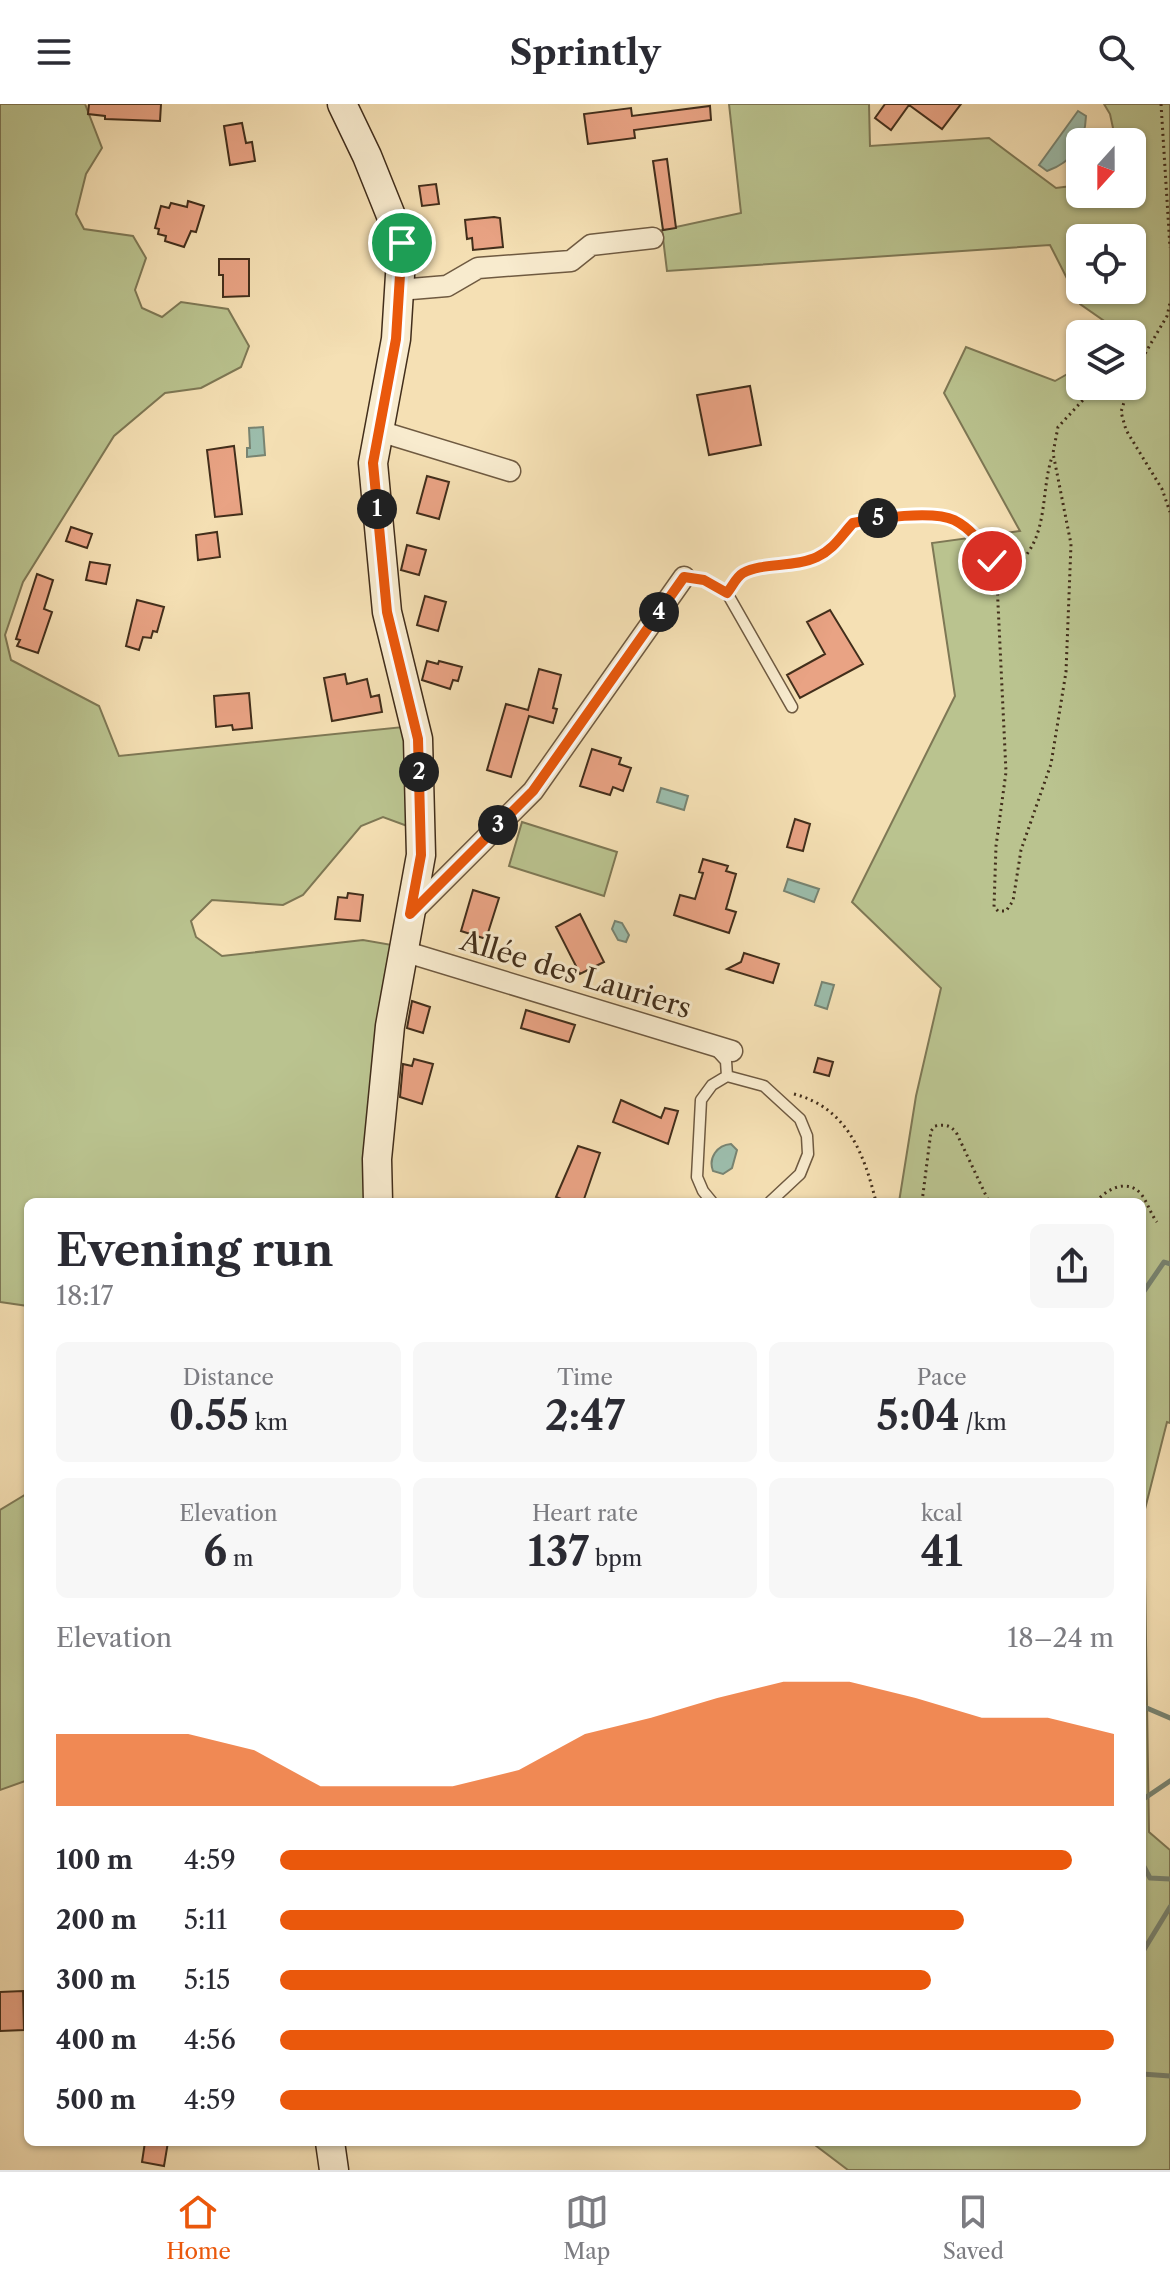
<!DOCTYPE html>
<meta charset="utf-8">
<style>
:root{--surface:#fff;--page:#f7f7f7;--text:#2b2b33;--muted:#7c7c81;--line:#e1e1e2;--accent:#ea580c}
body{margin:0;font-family:"Libre Caslon Text",serif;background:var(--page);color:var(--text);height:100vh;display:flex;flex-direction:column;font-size:30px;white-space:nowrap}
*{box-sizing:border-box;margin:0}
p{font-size:26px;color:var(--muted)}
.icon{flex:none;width:44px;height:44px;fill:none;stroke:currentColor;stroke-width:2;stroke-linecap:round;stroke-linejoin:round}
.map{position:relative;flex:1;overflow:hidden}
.details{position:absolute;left:24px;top:1094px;width:1122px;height:948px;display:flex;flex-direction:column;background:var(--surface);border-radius:12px;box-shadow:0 2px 6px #0004}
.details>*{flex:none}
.needle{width:52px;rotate:201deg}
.buttons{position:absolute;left:1066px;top:24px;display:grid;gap:16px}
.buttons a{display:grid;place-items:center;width:80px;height:80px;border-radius:12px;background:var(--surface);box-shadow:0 2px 6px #0004;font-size:40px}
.pin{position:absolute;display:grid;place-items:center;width:68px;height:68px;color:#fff;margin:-34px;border:4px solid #fff;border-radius:50%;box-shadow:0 2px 8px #0007}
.km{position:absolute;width:40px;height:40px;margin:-20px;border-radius:50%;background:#222;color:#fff;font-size:22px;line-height:40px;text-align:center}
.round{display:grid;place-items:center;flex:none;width:84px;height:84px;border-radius:12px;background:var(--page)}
.headline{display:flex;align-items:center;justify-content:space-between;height:136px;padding:0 32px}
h1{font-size:44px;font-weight:700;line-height:60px}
.figures{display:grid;grid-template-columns:repeat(3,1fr);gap:12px;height:136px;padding:8px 32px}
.figures div{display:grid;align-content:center;border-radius:12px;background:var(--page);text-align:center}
.figures b{font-size:40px;font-weight:700}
.figures small{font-size:22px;font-weight:400}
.figures p{font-size:22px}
.chart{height:224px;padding:16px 32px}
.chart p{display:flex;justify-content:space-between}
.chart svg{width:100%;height:144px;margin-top:8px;fill:var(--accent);opacity:.7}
ul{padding:0 32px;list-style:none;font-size:26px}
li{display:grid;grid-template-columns:128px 96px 1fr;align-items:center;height:60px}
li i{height:20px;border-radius:10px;background:var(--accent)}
header{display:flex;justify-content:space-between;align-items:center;height:104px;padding:0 32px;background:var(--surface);font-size:36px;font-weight:700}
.tab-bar{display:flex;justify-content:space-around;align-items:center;height:112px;border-top:2px solid var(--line);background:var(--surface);font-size:22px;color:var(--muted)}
.tab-bar a{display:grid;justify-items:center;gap:4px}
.tab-bar .on{color:var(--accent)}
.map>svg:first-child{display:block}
</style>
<header><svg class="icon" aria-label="menu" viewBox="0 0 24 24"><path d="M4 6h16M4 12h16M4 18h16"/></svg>Sprintly<svg class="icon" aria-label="search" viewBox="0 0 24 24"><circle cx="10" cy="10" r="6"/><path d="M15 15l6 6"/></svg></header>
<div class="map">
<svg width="1170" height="2066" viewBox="0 0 1170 2066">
<rect width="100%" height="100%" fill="#f5e0b4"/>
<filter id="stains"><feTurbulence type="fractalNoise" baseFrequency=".0025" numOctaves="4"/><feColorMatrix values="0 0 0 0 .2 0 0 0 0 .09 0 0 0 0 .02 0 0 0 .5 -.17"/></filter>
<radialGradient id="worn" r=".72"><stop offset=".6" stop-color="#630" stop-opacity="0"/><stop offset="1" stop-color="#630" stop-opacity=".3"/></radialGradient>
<path fill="#bac38f" stroke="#7e7855" stroke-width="2" fill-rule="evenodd" d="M0,0H85L102,44L86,70L76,110L84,125L133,132L146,154L135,186L142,204L162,213L181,198L228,205L249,242L241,263L201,284L165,289L114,332L23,478L5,531L11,556L99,602L119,652L403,623L408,652L410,723L383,713L361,722L303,791L283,801L212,796L191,817L196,833L222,852L363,836L392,841L367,1098H28V1202L0,1198Z
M729,0H869L870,42L989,34L1056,84L1080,81V90H1132V38H1116L1110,10L1104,0H1170V1319L1167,1318L1144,1409L1149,1728L1170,1746V2066H848L811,2038H1142V1098H899L916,992L941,884L852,798L955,592L932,439L1020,427L944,289L966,243L1055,277L1080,263V282H1132V230H1123L1080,200L1050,141L667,167L662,126L741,109ZM1080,134H1132V186H1080Z
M522,718L617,748L604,792L509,762Z
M28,1389V1676L0,1686V1406Z"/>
<path fill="#9cbdac" stroke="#788472" stroke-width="2" d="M1078,7L1086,12C1085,39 1073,58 1047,67L1039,61Z
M263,323L265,351L247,353V344H250L249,324Z
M661,684L688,692L684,706L657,698Z
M788,775L819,785L814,798L784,787Z
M615,817L622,819L629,831L626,838L618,836L612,825Z
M822,878L834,881L827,905L815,901Z
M731,1040L737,1046L732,1064L723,1070L713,1067C708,1054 717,1041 731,1040Z"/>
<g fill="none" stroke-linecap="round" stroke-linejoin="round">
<path stroke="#788472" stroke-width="5" d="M1142,1190L1164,1158L1170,1160
M1142,1602L1170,1614
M1142,1696L1170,1677
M1142,1759L1150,1774L1170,1775
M1142,1849L1170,1803
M1142,1970L1170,1972"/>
</g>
<path fill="#e9a384" stroke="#422e1b" stroke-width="2" d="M89,0H161L160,17L105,15V12L88,10Z
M885,0H961L942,25L909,1L891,26L875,14Z
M710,2L711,16L634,26L635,34L588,40L584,10L631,4L632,12Z
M242,19L246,39L252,38L255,57L230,61L224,22Z
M667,55L676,124L663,126L653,57Z
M436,80L439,100L422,102L419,82Z
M188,97L204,102L196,128L191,127L184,143L165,137L166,132L158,130L159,125L155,124L161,102L169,104L171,99L187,103Z
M494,113L500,114L503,143L473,146L472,134L467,135L465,116Z
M219,155H249V192L223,193V171H219Z
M750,282L761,341L709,351L697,291Z
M234,342L242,410L215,413L207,346Z
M427,372L449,378L439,415L417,409Z
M71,423L92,430L87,444L66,437Z
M217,428L220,453L198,456L196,431Z
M407,441L426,446L419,471L401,466Z
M90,458L110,461L106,480L86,476Z
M37,470L53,476L44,505L52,508L38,549L17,542L20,536L16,535Z
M425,492L446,498L438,527L417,521Z
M137,496L164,503L157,528L153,527L151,534L143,533L139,546L126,542Z
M830,506L863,560L800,594L787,571L825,550L807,518Z
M427,557L438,560L439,557L462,563L458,577L453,576L450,585L422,576Z
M539,565L561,571L553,604L557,605L553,619L529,612L511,673L487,666L506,600L528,606Z
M345,570L347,580L367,575L371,593L379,591L382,608L332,617L324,574Z
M249,589L252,624L233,626L232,621L216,623L214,592Z
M592,645L621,654L619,660L631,664L623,687L613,683L610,691L580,682Z
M795,715L810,720L803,747L787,743Z
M703,755L728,762L726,767L736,770L726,805L736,808L729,829L674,811L680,791L695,795L703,769L699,768Z
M473,786L499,794L486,835L461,827Z
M348,789L363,791L360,817L335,815L338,793L347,794Z
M580,810L604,858L580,870L556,823Z
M744,849L779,860L773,879L727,865L741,858Z
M412,897L430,903L423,929L407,924Z
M526,906L575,921L569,938L521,924Z
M818,954L833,958L829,972L814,968Z
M414,955L433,960L422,1000L400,993L403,960L412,962Z
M621,996L661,1014L665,1004L678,1007L668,1040L613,1018Z
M578,1042L600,1049L583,1098H569L556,1093Z
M23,1887L24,1926L0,1927V1888Z
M145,2038H168L164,2062L142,2058Z"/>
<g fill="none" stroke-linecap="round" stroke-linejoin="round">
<g stroke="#6f5a41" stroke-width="13">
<path id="lane" d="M684,473L704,476L727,489L792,603
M715,945L726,957L727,972
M712,1098L703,1087L697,1073L701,996L712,981L727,972L764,982L800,1015L807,1032L808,1050L800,1070L770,1098"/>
</g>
<g stroke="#6f5a41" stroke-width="23">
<path id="street" d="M399,186L447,182L478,164L571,157L591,141L653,134
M379,327L510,367
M410,810L533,687L684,473
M403,847L732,947"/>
</g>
<g stroke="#422e1b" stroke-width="31">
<path id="secondary" d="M342,0L367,52L402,139L396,235L373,359L387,508L418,635L421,751L390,922L377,1055L378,1098
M330,2038L334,2066"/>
</g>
<path stroke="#422e1b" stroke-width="3" stroke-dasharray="2 4" stroke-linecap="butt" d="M1161,0L1170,144
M1132,262L1136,265L1132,275
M1136,265L1167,212L1170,199
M1129,282L1121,308L1126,326L1162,385L1170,408
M997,479C1008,469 1021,460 1029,447C1047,420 1042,383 1052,353
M734,480C751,455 791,465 816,453C834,445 841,432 853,419C918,406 981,400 997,479L1006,668L996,742L994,803L998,807H1006L1013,797L1021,746L1051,660L1066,568L1071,440L1053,349L1058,323L1096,282
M794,990C847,1004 864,1049 876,1098
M922,1098L931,1027L935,1022C945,1020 951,1021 957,1030L989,1098
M1096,1098C1106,1085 1128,1074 1141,1090C1148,1099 1150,1109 1157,1118"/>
<use href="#lane" stroke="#f8ebce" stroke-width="10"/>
<use href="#street" stroke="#f8ebce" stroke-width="20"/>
<use href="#secondary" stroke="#f8ebce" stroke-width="28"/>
</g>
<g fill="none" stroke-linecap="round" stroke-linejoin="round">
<g stroke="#fff" stroke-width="16">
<path id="route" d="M402,139L396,235L373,359L387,508L418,635L421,751L410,810L533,687L684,473L704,476L727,489C732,483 736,473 743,469C763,458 794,464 817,453C834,445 841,432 853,419C876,414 933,406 954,416C972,425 983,440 992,457"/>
</g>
<use href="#route" stroke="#ea580c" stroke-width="10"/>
</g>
<g text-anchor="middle" stroke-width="6" stroke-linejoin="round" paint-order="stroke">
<g font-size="28" fill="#422e1b" stroke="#f8ebce">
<text transform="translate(576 870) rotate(17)" y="10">Allée des Lauriers</text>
</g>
</g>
<rect width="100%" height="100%" filter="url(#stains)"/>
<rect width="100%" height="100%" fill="url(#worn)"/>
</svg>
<div class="buttons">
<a><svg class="needle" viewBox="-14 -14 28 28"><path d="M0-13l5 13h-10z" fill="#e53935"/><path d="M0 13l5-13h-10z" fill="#7c7c81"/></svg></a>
<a><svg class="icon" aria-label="locate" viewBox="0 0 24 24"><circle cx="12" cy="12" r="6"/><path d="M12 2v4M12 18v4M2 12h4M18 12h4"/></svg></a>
<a><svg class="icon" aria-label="layers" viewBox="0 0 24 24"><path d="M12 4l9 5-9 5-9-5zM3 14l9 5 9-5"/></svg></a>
</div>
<div class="pin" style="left:402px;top:139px;background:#1e9e55"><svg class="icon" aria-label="arrive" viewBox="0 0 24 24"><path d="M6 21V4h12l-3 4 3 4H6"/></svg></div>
<div class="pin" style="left:992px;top:457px;background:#d93025"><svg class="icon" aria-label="check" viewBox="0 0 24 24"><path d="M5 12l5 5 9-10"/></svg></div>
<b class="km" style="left:377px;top:405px">1</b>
<b class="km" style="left:419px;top:668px">2</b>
<b class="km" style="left:498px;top:721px">3</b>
<b class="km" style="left:659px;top:508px">4</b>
<b class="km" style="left:878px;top:414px">5</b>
<section class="details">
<div class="headline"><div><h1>Evening run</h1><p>18:17</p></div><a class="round"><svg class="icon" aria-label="share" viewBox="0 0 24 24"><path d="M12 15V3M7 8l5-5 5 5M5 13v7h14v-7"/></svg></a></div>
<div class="figures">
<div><p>Distance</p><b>0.55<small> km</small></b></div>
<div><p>Time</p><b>2:47</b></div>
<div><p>Pace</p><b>5:04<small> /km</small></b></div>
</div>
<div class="figures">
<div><p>Elevation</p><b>6<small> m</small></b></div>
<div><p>Heart rate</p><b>137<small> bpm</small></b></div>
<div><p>kcal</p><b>41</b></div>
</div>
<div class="chart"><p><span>Elevation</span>18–24 m</p>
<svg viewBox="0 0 160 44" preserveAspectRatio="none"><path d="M0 44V22L10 22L20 22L30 27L40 38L50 38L60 38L70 33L80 22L90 17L100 11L110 6L120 6L130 11L140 17L150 17L160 22V44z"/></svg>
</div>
<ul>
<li><b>100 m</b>4:59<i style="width:95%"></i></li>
<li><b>200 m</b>5:11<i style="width:82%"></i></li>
<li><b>300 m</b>5:15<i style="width:78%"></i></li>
<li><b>400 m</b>4:56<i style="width:100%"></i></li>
<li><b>500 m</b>4:59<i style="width:96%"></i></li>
</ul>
</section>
</div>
<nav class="tab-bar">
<a class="on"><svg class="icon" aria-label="home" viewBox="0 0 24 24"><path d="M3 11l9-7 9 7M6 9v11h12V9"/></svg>Home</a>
<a><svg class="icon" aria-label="map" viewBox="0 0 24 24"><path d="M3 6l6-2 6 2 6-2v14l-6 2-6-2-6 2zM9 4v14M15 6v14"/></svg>Map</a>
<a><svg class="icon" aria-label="saved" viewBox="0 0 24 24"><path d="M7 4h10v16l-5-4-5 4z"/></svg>Saved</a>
</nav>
